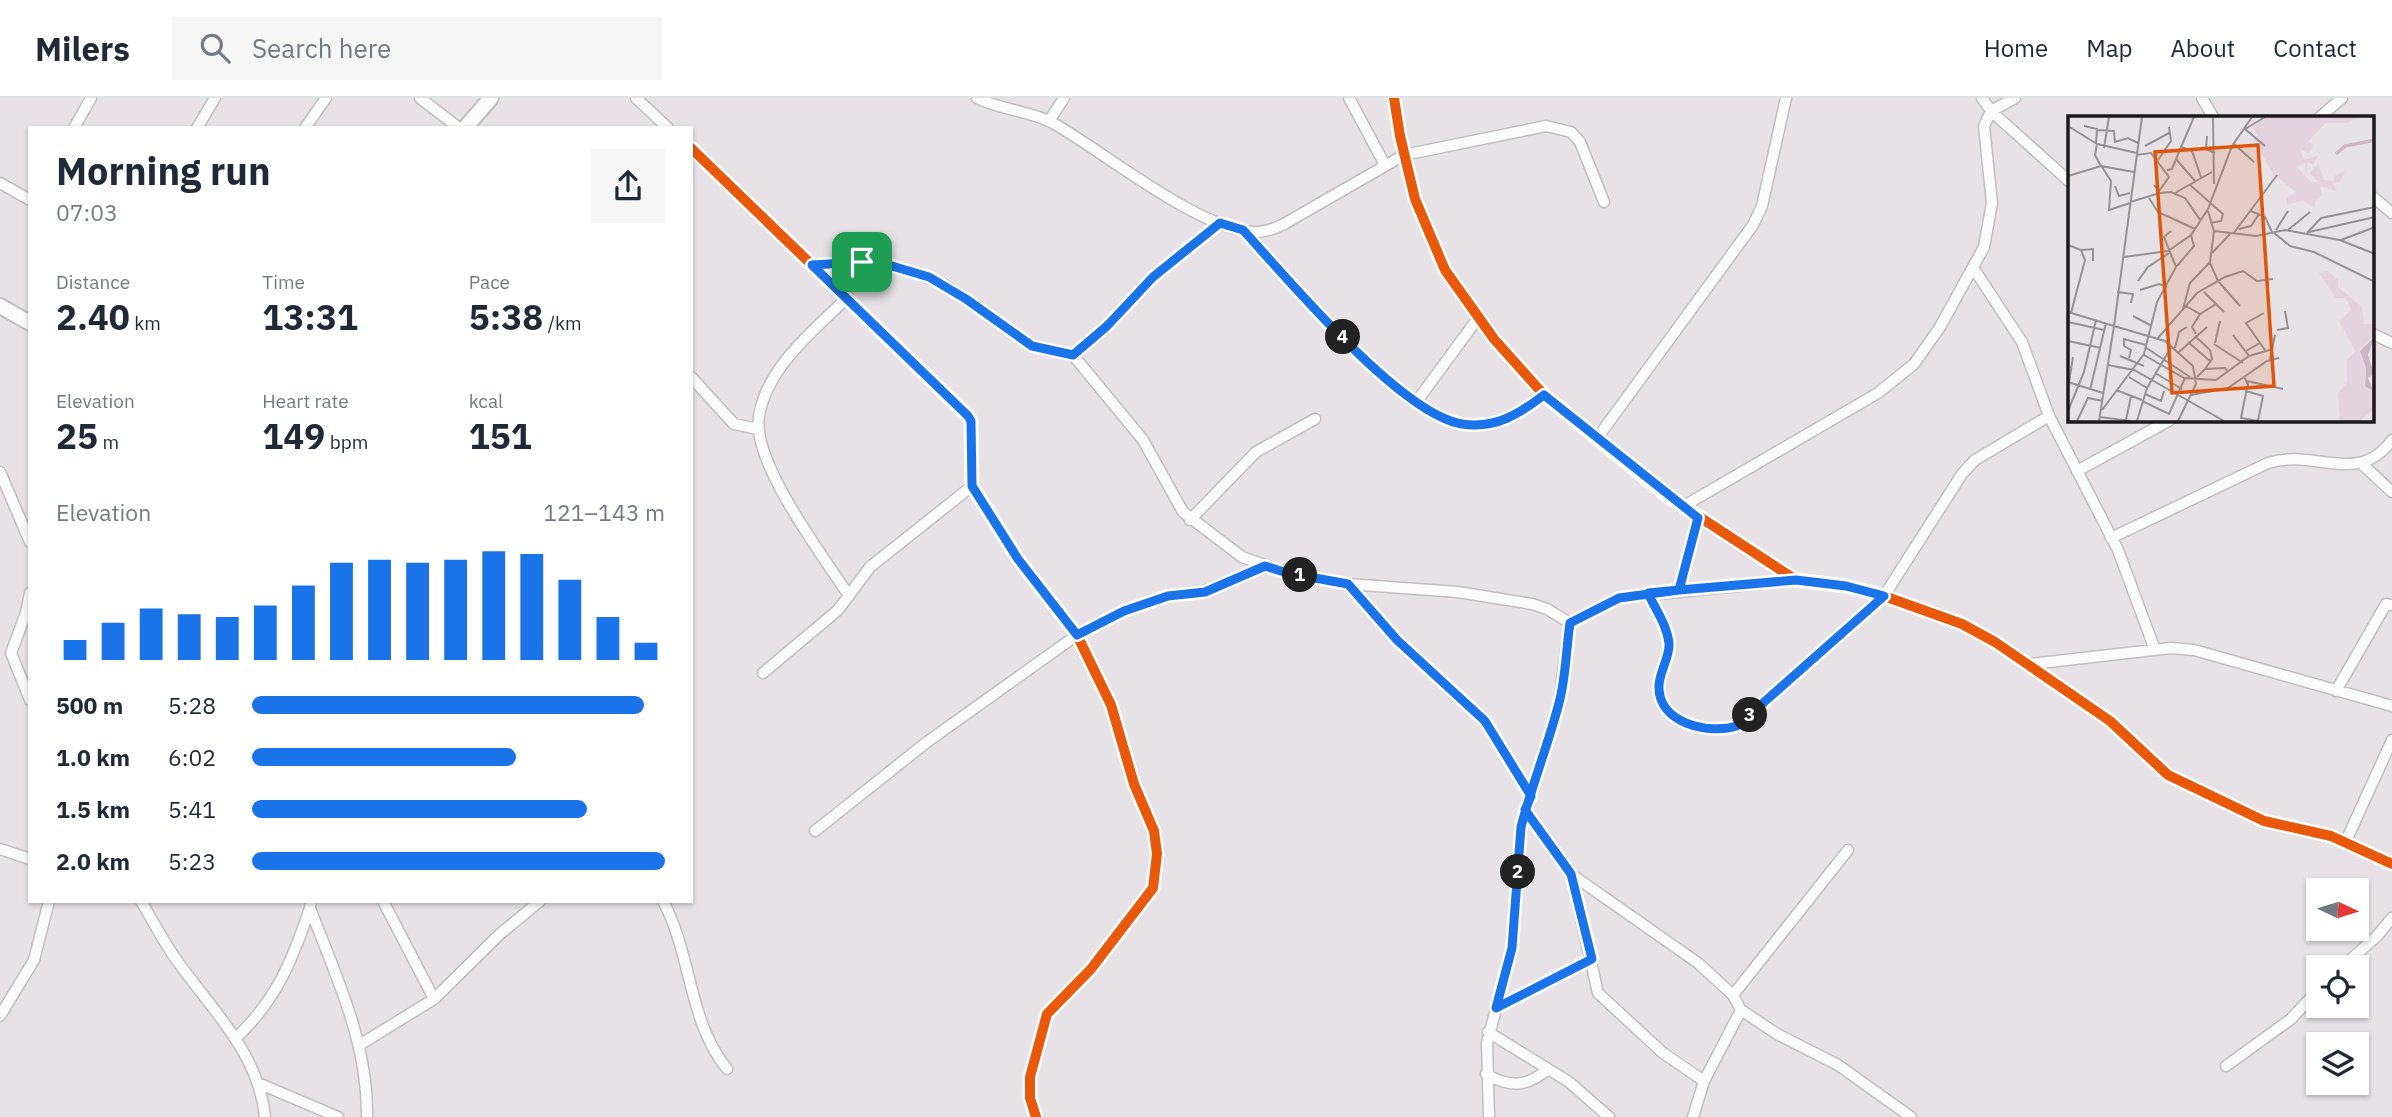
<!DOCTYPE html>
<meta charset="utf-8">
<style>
:root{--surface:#fff;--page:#f6f6f7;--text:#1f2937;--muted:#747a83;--line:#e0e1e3;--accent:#1a73e8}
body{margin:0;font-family:"IBM Plex Sans",sans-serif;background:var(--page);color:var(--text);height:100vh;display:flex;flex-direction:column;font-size:26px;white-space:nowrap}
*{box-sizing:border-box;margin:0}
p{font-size:23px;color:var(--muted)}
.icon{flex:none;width:38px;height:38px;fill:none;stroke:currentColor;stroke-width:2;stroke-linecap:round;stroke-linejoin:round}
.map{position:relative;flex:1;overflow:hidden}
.panel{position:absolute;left:28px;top:28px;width:665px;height:777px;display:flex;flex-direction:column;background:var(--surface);border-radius:0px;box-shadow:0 2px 5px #0004}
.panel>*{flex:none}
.needle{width:46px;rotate:94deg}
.fabs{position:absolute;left:2306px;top:780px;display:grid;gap:14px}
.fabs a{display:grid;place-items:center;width:63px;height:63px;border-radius:0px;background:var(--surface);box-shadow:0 2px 5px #0004;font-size:35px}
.pin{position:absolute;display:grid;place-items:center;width:60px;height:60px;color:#fff;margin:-30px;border-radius:14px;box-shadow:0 4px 10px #0006}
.km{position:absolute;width:35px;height:35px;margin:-18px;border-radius:50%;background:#222;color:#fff;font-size:19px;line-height:35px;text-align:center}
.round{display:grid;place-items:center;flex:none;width:74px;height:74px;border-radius:0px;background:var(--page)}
.head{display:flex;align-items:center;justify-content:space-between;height:119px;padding:0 28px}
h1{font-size:38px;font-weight:800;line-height:52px}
.stats{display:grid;grid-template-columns:repeat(3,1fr);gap:10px;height:119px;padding:7px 28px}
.stats div{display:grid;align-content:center}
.stats b{font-size:35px;font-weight:800}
.stats small{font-size:19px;font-weight:400}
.stats p{font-size:19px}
.chart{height:196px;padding:14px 28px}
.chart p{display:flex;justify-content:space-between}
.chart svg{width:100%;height:126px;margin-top:7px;stroke:var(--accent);stroke-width:6}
ul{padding:0 28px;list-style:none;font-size:23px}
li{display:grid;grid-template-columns:112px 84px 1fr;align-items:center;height:52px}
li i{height:18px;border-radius:9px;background:var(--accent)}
header{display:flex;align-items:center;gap:42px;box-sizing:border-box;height:98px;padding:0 35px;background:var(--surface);border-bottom:2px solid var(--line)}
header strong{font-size:33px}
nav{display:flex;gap:38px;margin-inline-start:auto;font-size:24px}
.search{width:490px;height:63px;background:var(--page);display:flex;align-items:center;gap:18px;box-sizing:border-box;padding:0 24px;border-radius:0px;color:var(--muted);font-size:26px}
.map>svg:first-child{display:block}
</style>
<header>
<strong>Milers</strong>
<div class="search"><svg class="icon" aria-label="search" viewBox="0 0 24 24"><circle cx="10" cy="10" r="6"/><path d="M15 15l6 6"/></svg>Search here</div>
<nav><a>Home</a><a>Map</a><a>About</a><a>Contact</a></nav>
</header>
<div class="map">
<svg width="2392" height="1019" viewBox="0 0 2392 1019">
<rect width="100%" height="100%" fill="#e7e2e5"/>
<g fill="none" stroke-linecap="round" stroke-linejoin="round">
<g stroke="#c2bec0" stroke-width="13">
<path id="street" d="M420,0L459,30
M636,0L668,30
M977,0C1001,12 1030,13 1053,25C1103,53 1205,137 1259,134C1268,133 1276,130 1284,126L1404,57L1546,28L1571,34L1580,44L1604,104
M1349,0L1385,67
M1394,0L1400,38L1415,101L1445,172L1494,241L1544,297L1666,397L1796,482L1846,488L1884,498L1962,526L1995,544L2110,623L2168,677L2264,723L2331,738L2392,766
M1982,0L1991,13L2070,84
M2202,0L2213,19
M2320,19L2342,0
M1049,23L1064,0
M74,30L91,0
M197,30L215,0
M305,30L326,0
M691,50L968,318L971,323L972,388L1018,461L1077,537L1111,607L1134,686L1154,733L1157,756L1153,790L1091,871L1047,916L1030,979V1000L1036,1019
M0,85L30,102
M2373,99L2392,115
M1243,132C1288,180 1400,316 1462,326C1496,331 1519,317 1544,297
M812,167L862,164L905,171L945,187L1033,248L1073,257L1143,342L1183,414L1242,459L1287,475L1348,486L1458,494L1532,506L1547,511L1570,525L1619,500L1796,482
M1974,171L2022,244L2049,318L2118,452L2155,552
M848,199C814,232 767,269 759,318C751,364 824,459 849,498
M2373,236L2392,245
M1073,257L1107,228L1153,179L1220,125
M691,279L734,326L758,331
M1417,303L1478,220
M1598,339L1753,127L1762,108L1786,0
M2362,366L2392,394
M2077,373L2170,322
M0,374L30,444
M1682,409L1878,295L1914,266L1940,229L1984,149L1992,105L1984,28L1991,13L2015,0
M1190,422L1256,354L1315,321
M2111,440L2268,365C2315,350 2358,389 2392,342
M1348,486L1397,542L1485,623L1531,698
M1679,492L1698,420
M30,495L26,515L11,555L30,602
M1649,495C1655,511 1667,527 1669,545C1669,559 1660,572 1659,587C1657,625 1708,637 1737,628L1884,498L1962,376L1975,362L2049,318
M2031,566L2171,550L2194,552L2392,608
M763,575L838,512L870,469L972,388
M2336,593L2386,506L2392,507
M1525,712L1571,776L1698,865L1733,897L1741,912L1777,936L1838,967L1911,1019
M815,733L927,644L1077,537L1124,513L1169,498L1205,493L1265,468
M2346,743L2392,642
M0,751L30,761
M1571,776L1598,895L1663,955L1704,983
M141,803C153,823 164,845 178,864C213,913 259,956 265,1019
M311,803L310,810C336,879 368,944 367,1019
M663,803C692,857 688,923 727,971
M2341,870L2377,838L2392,820
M1733,897L1848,752
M434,901L500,836L540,803
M1496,910L1592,861
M0,918L34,862L49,803
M1488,934L1569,984L1609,1019
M236,940C277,901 292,863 310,810
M361,946L434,901L383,803
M2226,968L2291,921L2319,891
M1486,976C1510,990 1527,989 1548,971
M258,985L338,1019
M1489,1019L1487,945L1512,851L1521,729L1559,605L1570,525
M1693,1019L1704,983L1741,912"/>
</g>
<g stroke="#c2bec0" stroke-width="18">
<path id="secondary" d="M465,30L491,0
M0,208L30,225"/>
</g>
<use href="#street" stroke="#fbfbfb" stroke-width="10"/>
<use href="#secondary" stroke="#fbfbfb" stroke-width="14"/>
<g stroke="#fff" stroke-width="15">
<path id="cycleway" d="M1394,0L1400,38L1415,101L1445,172L1494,241L1544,297L1666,397L1796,482L1846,488L1884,498L1962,526L1995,544L2110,623L2168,677L2264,723L2331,738L2392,766
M691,50L968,318L971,323L972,388L1018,461L1077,537L1111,607L1134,686L1154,733L1157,756L1153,790L1091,871L1047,916L1030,979V1000L1036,1019"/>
</g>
<use href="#cycleway" stroke="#e8590c" stroke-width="10"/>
</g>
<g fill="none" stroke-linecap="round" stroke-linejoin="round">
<g stroke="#fff" stroke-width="14">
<path id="route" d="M862,164L812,167L968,318L971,323L972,388L1018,461L1077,537L1124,513L1168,498L1205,494L1265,468L1287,475L1348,486L1397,542L1485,623L1531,698L1525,712L1571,776L1592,861L1496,910L1512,850L1521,729C1532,687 1548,647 1559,605C1566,579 1566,552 1570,525L1619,500L1679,492L1796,482L1846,488L1884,498L1737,628C1708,637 1657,625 1659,587C1660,572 1670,559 1669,545C1667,527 1655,511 1648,495L1679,492L1698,420L1544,297C1519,316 1496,331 1462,326C1400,316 1287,180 1243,132L1220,125L1153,179L1107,228L1073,257L1032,248L966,201L929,179L882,165L862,164"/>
</g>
<use href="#route" stroke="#1a73e8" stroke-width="9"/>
</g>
<g transform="translate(2068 18)">
<rect width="306" height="306" fill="#e7e2e5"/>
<path d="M199,1H292L279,7H258L240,25L245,29L241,37L232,33L236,44L250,40L245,49L240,46L238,57L237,47L229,51L243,66H250L242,57L250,48L256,64L266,65V60L277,55L272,66L264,67L269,75L252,70L254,79L247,85V93L235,84L219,89L218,82L228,76L205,58L185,22L190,19L184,11Z" fill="#e4d2dd"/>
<path d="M260,155L270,164V171L294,191L296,208H306V219L291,234L298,252L296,270L306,277V293L291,305H272L270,278L279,266V244L288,235L271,205L284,193L277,182H268L251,157Z" fill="#e4d2dd"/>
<path d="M307,220L300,239L306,258L300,262L306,276L297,270L298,252L292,235Z" fill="#cdb6c4"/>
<path fill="none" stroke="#cdb6c4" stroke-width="3.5" d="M268,38L277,30L307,24"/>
<path fill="none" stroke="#959294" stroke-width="2" d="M74,1L46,210L97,225L125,250L128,268L110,305M126,1L113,31L124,35L133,61M145,1L146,68M0,10L29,28L27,39L33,50L66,56M16,10L29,13L28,28M177,13L197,1M177,13L197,30M29,14L46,15L47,26L60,22L70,27M139,20L138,33L147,37M29,28L69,37M166,28L186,46M77,30L101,17M36,32L41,1M108,43L127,65M90,44L103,25L101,11M34,51L43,65L41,94L62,87M99,54L104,53L113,31M0,60L33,50M121,68L155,98L153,105L142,107M86,69L92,77L103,76L117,82L133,105M47,70L51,80L62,77M107,77L144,56M81,82L90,96L127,113M62,86L89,78L101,61L83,37L68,39M183,95L197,101L204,116M171,113L183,110L191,98M208,114L220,95M220,114L242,96M146,115L188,120L217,114L272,124L307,138M205,116L222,130L246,136L307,166M241,116L307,101M239,117L253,102L307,91M165,118L209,59M273,124L307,111M0,129L13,134L17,144L3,197M14,134L25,133V145M144,137L162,118M56,141L100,135L123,119L140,93L164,30L184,1M142,147L150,165L172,190M109,150L126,130L123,119M70,165L80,151L101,137M72,174L91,168L99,171M49,176L65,178L63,187M136,176L156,196M118,190L132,198L148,188M115,193L122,167L142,146L146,115L140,95M0,196L46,210L31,305M65,200L84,210M0,206L36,214M209,214L220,212L217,195M128,218L124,211L132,198M165,219L181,240M127,220L142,234L144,243L137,253M90,222L129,177L157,161L175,155L189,165L205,163M0,225L33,232M120,226L143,246M147,227L152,205M192,227L178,207L196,197M146,228L175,247M77,231L122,261M107,232L111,216L119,211M178,235L192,227L197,234M111,236L139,211M76,239L116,262L148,264L181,240L205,233M52,240L76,250M61,242L63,234L56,230V223L78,229M202,243L207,219M40,249L66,254L156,305M87,257L114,273M61,261L79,272M129,261L137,253L157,252L160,256M177,262L180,269L178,275V277L173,302L190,305L195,280L178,275M179,265L215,273M0,266L35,277M1,266L5,241M22,274L38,207M48,274L74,284M77,278L93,285L96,275M123,279L160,272L199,245L211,242M74,285L101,298L117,262M34,294L76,238L89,186L108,151L96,121L103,115M0,295L16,256L28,204M32,301L63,305M58,304L63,280M9,305L20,282L35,285M69,305L79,272L104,230"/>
<path fill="#de560d" fill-opacity="0.15" stroke="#de560d" stroke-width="3.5" d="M190,29L206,270L104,277L87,36Z"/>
<rect width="306" height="306" fill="none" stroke="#1b191b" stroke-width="3.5"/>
</g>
</svg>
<div class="fabs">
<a><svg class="needle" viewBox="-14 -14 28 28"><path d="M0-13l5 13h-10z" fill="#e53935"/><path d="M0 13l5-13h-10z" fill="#747a83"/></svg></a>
<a><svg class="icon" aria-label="locate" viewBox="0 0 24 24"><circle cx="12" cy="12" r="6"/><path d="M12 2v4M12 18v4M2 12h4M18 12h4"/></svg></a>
<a><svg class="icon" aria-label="layers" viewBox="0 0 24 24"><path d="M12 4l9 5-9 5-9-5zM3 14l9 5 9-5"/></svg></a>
</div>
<div class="pin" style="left:862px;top:164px;background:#1e9e55"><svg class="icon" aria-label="arrive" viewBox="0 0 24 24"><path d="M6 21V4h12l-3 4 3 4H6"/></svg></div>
<b class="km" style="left:1300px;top:477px">1</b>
<b class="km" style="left:1518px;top:774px">2</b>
<b class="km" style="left:1750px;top:617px">3</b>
<b class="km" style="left:1343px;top:239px">4</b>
<section class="panel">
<div class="head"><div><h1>Morning run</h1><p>07:03</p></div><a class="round"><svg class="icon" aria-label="share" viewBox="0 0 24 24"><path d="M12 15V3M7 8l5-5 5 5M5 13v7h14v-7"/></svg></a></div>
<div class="stats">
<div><p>Distance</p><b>2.40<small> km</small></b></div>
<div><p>Time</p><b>13:31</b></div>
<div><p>Pace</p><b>5:38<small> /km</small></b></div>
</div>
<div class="stats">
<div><p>Elevation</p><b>25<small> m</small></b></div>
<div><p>Heart rate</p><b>149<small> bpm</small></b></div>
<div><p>kcal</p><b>151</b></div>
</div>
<div class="chart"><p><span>Elevation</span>121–143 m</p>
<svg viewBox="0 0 160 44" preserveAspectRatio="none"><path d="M5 44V37M15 44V31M25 44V26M35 44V28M45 44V29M55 44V25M65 44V18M75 44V10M85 44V9M95 44V10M105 44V9M115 44V6M125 44V7M135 44V16M145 44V29M155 44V38"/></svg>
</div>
<ul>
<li><b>500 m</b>5:28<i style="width:95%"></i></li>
<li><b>1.0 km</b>6:02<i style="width:64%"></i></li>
<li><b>1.5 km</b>5:41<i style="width:81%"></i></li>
<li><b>2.0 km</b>5:23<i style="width:100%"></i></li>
</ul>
</section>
</div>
